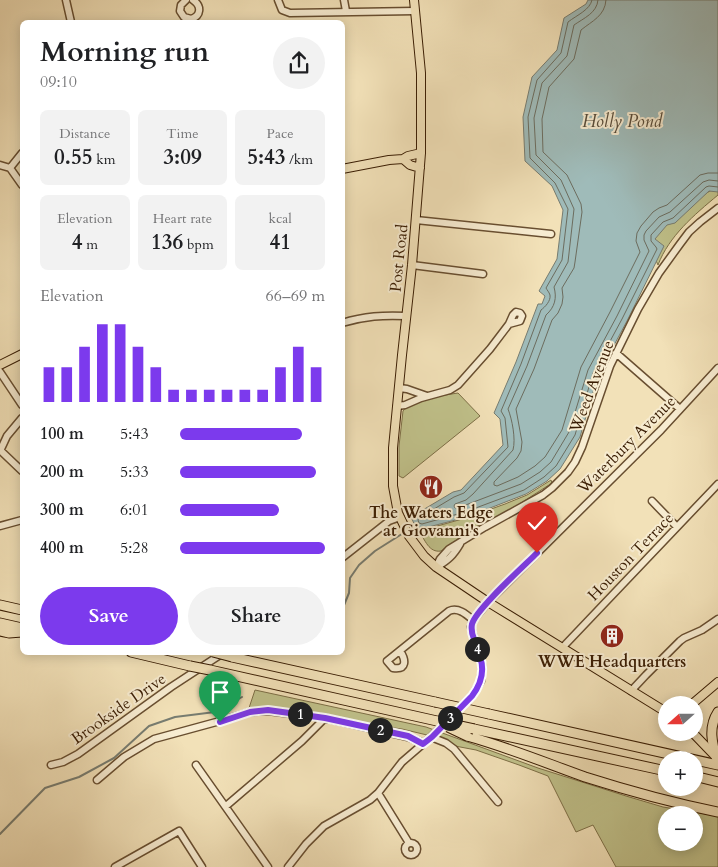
<!DOCTYPE html>
<meta charset="utf-8">
<style>
:root{--surface:#fff;--page:#f2f2f2;--text:#202124;--muted:#757577;--accent:#7c3aed}
body{margin:0;font-family:Cardo,serif;background:var(--page);color:var(--text);height:100vh;display:flex;flex-direction:column;font-size:19px;white-space:nowrap}
*{box-sizing:border-box;margin:0}
p{font-size:16px;color:var(--muted)}
.icon{flex:none;width:28px;height:28px;fill:none;stroke:currentColor;stroke-width:2;stroke-linecap:round;stroke-linejoin:round}
.map{position:relative;flex:1;overflow:hidden}
.drawer{position:absolute;left:20px;top:20px;width:325px;height:635px;display:flex;flex-direction:column;background:var(--surface);border-radius:8px;box-shadow:0 2px 12px #0003}
.drawer>*{flex:none}
.needle{width:32px;rotate:249deg}
.buttons{position:absolute;left:658px;top:696px;display:grid;gap:10px}
.buttons a{display:grid;place-items:center;width:45px;height:45px;border-radius:50%;background:var(--surface);box-shadow:0 2px 12px #0003;font-size:25px}
.pin{position:absolute;display:grid;place-items:center;width:42px;height:42px;color:#fff;margin:-51px -21px;border-radius:50% 50% 50% 0;rotate:-45deg;box-shadow:0 0 5px #0007}
.pin .icon{rotate:45deg}
.km{position:absolute;width:25px;height:25px;margin:-12px;border-radius:50%;background:#222;color:#fff;font-size:14px;line-height:25px;text-align:center}
.round{display:grid;place-items:center;flex:none;width:52px;height:52px;border-radius:26px;background:var(--page)}
.headline{display:flex;align-items:center;justify-content:space-between;height:85px;padding:0 20px}
h1{font-size:28px;font-weight:700;line-height:38px}
.stats{display:grid;grid-template-columns:repeat(3,1fr);gap:8px;height:85px;padding:5px 20px}
.stats div{display:grid;align-content:center;border-radius:8px;background:var(--page);text-align:center}
.stats b{font-size:21px;font-weight:700}
.stats small{font-size:14px;font-weight:400}
.stats p{font-size:14px}
.chart{height:140px;padding:10px 20px}
.chart p{display:flex;justify-content:space-between}
.chart svg{width:100%;height:90px;margin-top:5px;stroke:var(--accent);stroke-width:6}
.cta{display:flex;gap:10px;margin-top:auto;padding:10px 20px}
.cta a{flex:1;height:58px;border-radius:30px;background:var(--accent);color:#fff;font-size:20px;font-weight:700;line-height:58px;text-align:center}
.cta a+a{background:var(--page);color:var(--text)}
ul{padding:0 20px;list-style:none;font-size:16px}
li{display:grid;grid-template-columns:80px 60px 1fr;align-items:center;height:38px}
li i{height:12px;border-radius:6px;background:var(--accent)}
.map>svg:first-child{display:block}
</style>
<div class="map">
<svg width="718" height="867" viewBox="0 0 718 867">
<rect width="100%" height="100%" fill="#f2e1b8"/>
<filter id="stains"><feTurbulence type="fractalNoise" baseFrequency=".004" numOctaves="4"/><feColorMatrix values="0 0 0 0 .2 0 0 0 0 .09 0 0 0 0 .02 0 0 0 .5 -.17"/></filter>
<radialGradient id="worn" r=".72"><stop offset=".6" stop-color="#630" stop-opacity="0"/><stop offset="1" stop-color="#630" stop-opacity=".3"/></radialGradient>
<path fill="#c0c18a" stroke="#7d6f46" fill-rule="evenodd" d="M718,186V195C694,215 669,236 658,265L650,247L657,220L676,212Z
M458,393L480,416L403,478L399,476V446L403,411L407,406L426,398Z
M551,480L552,483L507,512L473,528L441,551C429,553 425,540 419,531L466,518L505,504L527,495Z
M255,690L426,727L538,768L626,796L663,807L718,816V867H616L593,825L576,832L548,776L519,765L476,750L455,746L427,735L402,729L331,719L306,712L259,708H249ZM666,815H694V842H666Z"/>
<path fill="#9fbbb9" stroke="#777c70" d="M588,0H718V192L709,191L675,223L667,225L655,239L664,246L627,321L598,375L580,437L560,469L547,481L526,494L467,517L417,530L411,517L453,492L461,490L503,445L500,419L494,413L516,362L538,304H542L545,296L539,291L557,259L563,210L552,186L525,161L523,117L532,77L557,50L564,18L586,4Z"/>
<g fill="none" stroke-linecap="round" stroke-linejoin="round">
<path stroke="#6c6c5e" stroke-width="1" d="M592,0C590,10 577,15 568,22L561,53L537,80L528,117L530,158L555,183L568,209L562,260L546,288C547,290 549,292 550,295C551,301 545,307 541,310L521,364L501,411L505,418L508,447L464,493L454,497L419,518L418,520L419,523L422,524L465,512L524,490L544,477L556,466L575,435L593,373L622,319L657,249L656,247L651,241V235L663,222L673,218L706,187L709,186L718,187
M598,0C597,13 584,18 574,25L567,56L542,83L534,118L536,155L561,180L574,209L568,262L554,287C557,298 555,307 546,315L527,366L508,409C512,419 516,439 513,450L473,494L466,500L455,504L454,506L455,508L463,506L521,484L540,472L551,462L569,432L588,370L617,316L649,251L644,240V235L646,231L659,217L670,212L703,182L709,180L718,181
M606,0C605,16 592,21 581,30L574,59L549,87L542,119L543,152L567,175L581,204L582,212L575,262L574,268L562,288L563,297L562,304L558,313L552,320L534,369L516,409L522,442L521,451L517,458L494,482V485L497,486L518,477L535,466L545,457L562,430L581,367L610,312L640,252L636,241L637,233L641,226L653,212L659,208L667,205L700,175L708,173H718"/>
<path stroke="#777c70" stroke-width="2" d="M342,610L349,593L350,578L359,565L375,551L405,532
M0,834L45,788L79,777L114,758L149,726L175,717L215,712L242,697"/>
<g stroke="#684e30" stroke-width="9">
<path id="minor" d="M66,0L71,22
M186,0L181,5L180,11L184,17L191,19C201,16 202,6 193,0
M278,0L282,10L290,13L415,11
M344,0L346,11
M22,153L10,168L22,185
M0,165L10,168
M416,220L551,234
M412,265L483,274
M342,323C365,316 383,315 406,316
M616,353L680,409
M0,372L22,405
M399,388L407,389L427,396
M397,406L405,405L421,398L450,390L458,385L490,349L509,324L513,315L516,312L520,313L522,316L520,321L509,324
M0,451L7,436L22,418
M1,451L22,471
M652,501L677,527
M0,526L22,520
M342,558L389,521L400,517
M436,567L440,559L449,549L485,527L543,495L552,488L568,472L575,462L582,447L610,366L638,309L659,273L680,244L689,232L700,222L718,208
M437,567C448,560 453,556 460,544
M562,648L718,484
M400,651C406,660 407,670 393,668L387,661L449,611C458,607 466,614 473,620
M631,691L646,675L680,641L684,638L702,630L718,619
M431,737L446,743L454,749L498,802
M51,765L63,762L78,754L171,687L223,653
M196,765L268,867
M97,780L124,757L154,739L220,721L250,712L268,711L325,718L408,737L423,743
M378,793L409,843
M226,806L302,741L325,718
M405 849a6 6 0 1 1 12 0a6 6 0 1 1-12 0Z
M115,867L179,831L202,867
M288,867L306,844L324,826L370,800L378,793L402,762L431,737L472,696L481,681L482,666L481,658L475,643L471,627L473,620L488,602L661,430L718,368"/>
</g>
<g stroke="#3a1d03" stroke-width="10">
<path id="major" d="M414,0L421,73V153L412,265L402,355L393,448V486L398,513L409,536L424,556L436,567L488,602L666,712
M403,159L410,165L420,168
M342,169L389,160L403,159L408,156L421,153
M0,365L22,354
M691,705L718,682
M692,732L717,758"/>
</g>
<g stroke="#3a1d03" stroke-width="11">
<path id="highway" d="M0,605L22,610
M0,623L22,628
M0,631L9,633L22,632
M131,652L190,666
M232,657L435,702
M210,670L437,721
M489,714L718,765
M474,729L666,771
M467,736C507,747 546,763 585,777C629,791 673,803 718,812
M717,759C712,744 708,727 718,712
M694,776L718,782"/>
</g>
<use href="#minor" stroke="#f7ecd1" stroke-width="6"/>
<use href="#major" stroke="#f2e1b8" stroke-width="8"/>
<use href="#highway" stroke="#f2e1b8" stroke-width="9"/>
<g stroke="#3a1d03" stroke-width="11" stroke-linecap="butt">
<path id="highway-bridge" d="M213,652L232,657
M190,666L210,670
M435,702L489,714
M437,721L474,729
M448,727L467,736"/>
</g>
<use href="#highway-bridge" stroke="#f2e1b8" stroke-width="9"/>
</g>
<g fill="none" stroke-linecap="round" stroke-linejoin="round">
<g stroke="#fff" stroke-width="10">
<path id="route" d="M220,722L250,712L268,710L325,718L408,736L423,744L432,737L472,696C481,684 485,671 480,657C478,651 475,645 474,639C472,634 471,629 472,624C476,609 524,566 537,553"/>
</g>
<use href="#route" stroke="#7c3aed" stroke-width="6"/>
</g>
<defs>
<g id="restaurant-disc" transform="scale(1.25)"><circle r="9.5" fill="#8f2418" stroke="#f7ecd1"/><path d="M-5-6h1v4h1v-4h1v4h1v-4h1v5L-1.5 .5V6h-2V.5L-5-1ZM5-6V6H3V1.5H1.5Q1.5-4 5-6Z" fill="#fff"/></g>
<g id="building-disc" transform="scale(1.25)"><circle r="9.5" fill="#8f2418" stroke="#f7ecd1"/><path d="M-4-6H4V6H1V3H-1V6H-4ZM-2.5-4.3h1.7v1.8h-1.7ZM.8-4.3h1.7v1.8H.8ZM-2.5-1h1.7V.8h-1.7ZM.8-1h1.7V.8H.8Z" fill="#fff"/></g>
</defs>
<g fill-rule="evenodd">
<use href="#restaurant-disc" x="431" y="487"/>
<use href="#building-disc" x="612" y="636"/>
</g>
<g text-anchor="middle" stroke-width="4" stroke-linejoin="round" paint-order="stroke">
<g font-size="16" fill="#3a1d03" stroke="#f7ecd1">
<text transform="translate(398 258) rotate(-84)" y="6">Post Road</text>
<text transform="translate(591 386) rotate(-69)" y="6">Weed Avenue</text>
<text transform="translate(626 444) rotate(-45)" y="6">Waterbury Avenue</text>
<text transform="translate(630 556) rotate(-46)" y="6">Houston Terrace</text>
<text transform="translate(118 708) rotate(-35)" y="6">Brookside Drive</text>
</g>
<g font-size="16" font-weight="bold" fill="#3a1d03" stroke="#f7ecd1">
<text x="431" y="518">The Waters Edge<tspan x="431" dy="18">at Giovanni's</tspan></text>
<text x="612" y="667">WWE Headquarters</text>
</g>
<g font-size="18" font-style="italic" fill="#584c3a" stroke="#f7ecd1">
<text x="622" y="127">Holly Pond</text>
</g>
</g>
<rect width="100%" height="100%" filter="url(#stains)"/>
<rect width="100%" height="100%" fill="url(#worn)"/>
</svg>
<div class="buttons">
<a><svg class="needle" viewBox="-14 -14 28 28"><path d="M0-13l5 13h-10z" fill="#e53935"/><path d="M0 13l5-13h-10z" fill="#757577"/></svg></a>
<a>+</a>
<a>−</a>
</div>
<div class="pin" style="left:220px;top:722px;background:#1e9e55"><svg class="icon" aria-label="arrive" viewBox="0 0 24 24"><path d="M6 21V4h12l-3 4 3 4H6"/></svg></div>
<div class="pin" style="left:537px;top:553px;background:#d93025"><svg class="icon" aria-label="check" viewBox="0 0 24 24"><path d="M5 12l5 5 9-10"/></svg></div>
<b class="km" style="left:300px;top:714px">1</b>
<b class="km" style="left:380px;top:730px">2</b>
<b class="km" style="left:450px;top:718px">3</b>
<b class="km" style="left:477px;top:649px">4</b>
<section class="drawer">
<div class="headline"><div><h1>Morning run</h1><p>09:10</p></div><a class="round"><svg class="icon" aria-label="share" viewBox="0 0 24 24"><path d="M12 15V3M7 8l5-5 5 5M5 13v7h14v-7"/></svg></a></div>
<div class="stats">
<div><p>Distance</p><b>0.55<small> km</small></b></div>
<div><p>Time</p><b>3:09</b></div>
<div><p>Pace</p><b>5:43<small> /km</small></b></div>
</div>
<div class="stats">
<div><p>Elevation</p><b>4<small> m</small></b></div>
<div><p>Heart rate</p><b>136<small> bpm</small></b></div>
<div><p>kcal</p><b>41</b></div>
</div>
<div class="chart"><p><span>Elevation</span>66–69 m</p>
<svg viewBox="0 0 160 44" preserveAspectRatio="none"><path d="M5 44V27M15 44V27M25 44V17M35 44V6M45 44V6M55 44V17M65 44V27M75 44V38M85 44V38M95 44V38M105 44V38M115 44V38M125 44V38M135 44V27M145 44V17M155 44V27"/></svg>
</div>
<ul>
<li><b>100 m</b>5:43<i style="width:84%"></i></li>
<li><b>200 m</b>5:33<i style="width:94%"></i></li>
<li><b>300 m</b>6:01<i style="width:68%"></i></li>
<li><b>400 m</b>5:28<i style="width:100%"></i></li>
</ul>
<div class="cta"><a>Save</a><a>Share</a></div>
</section>
</div>
